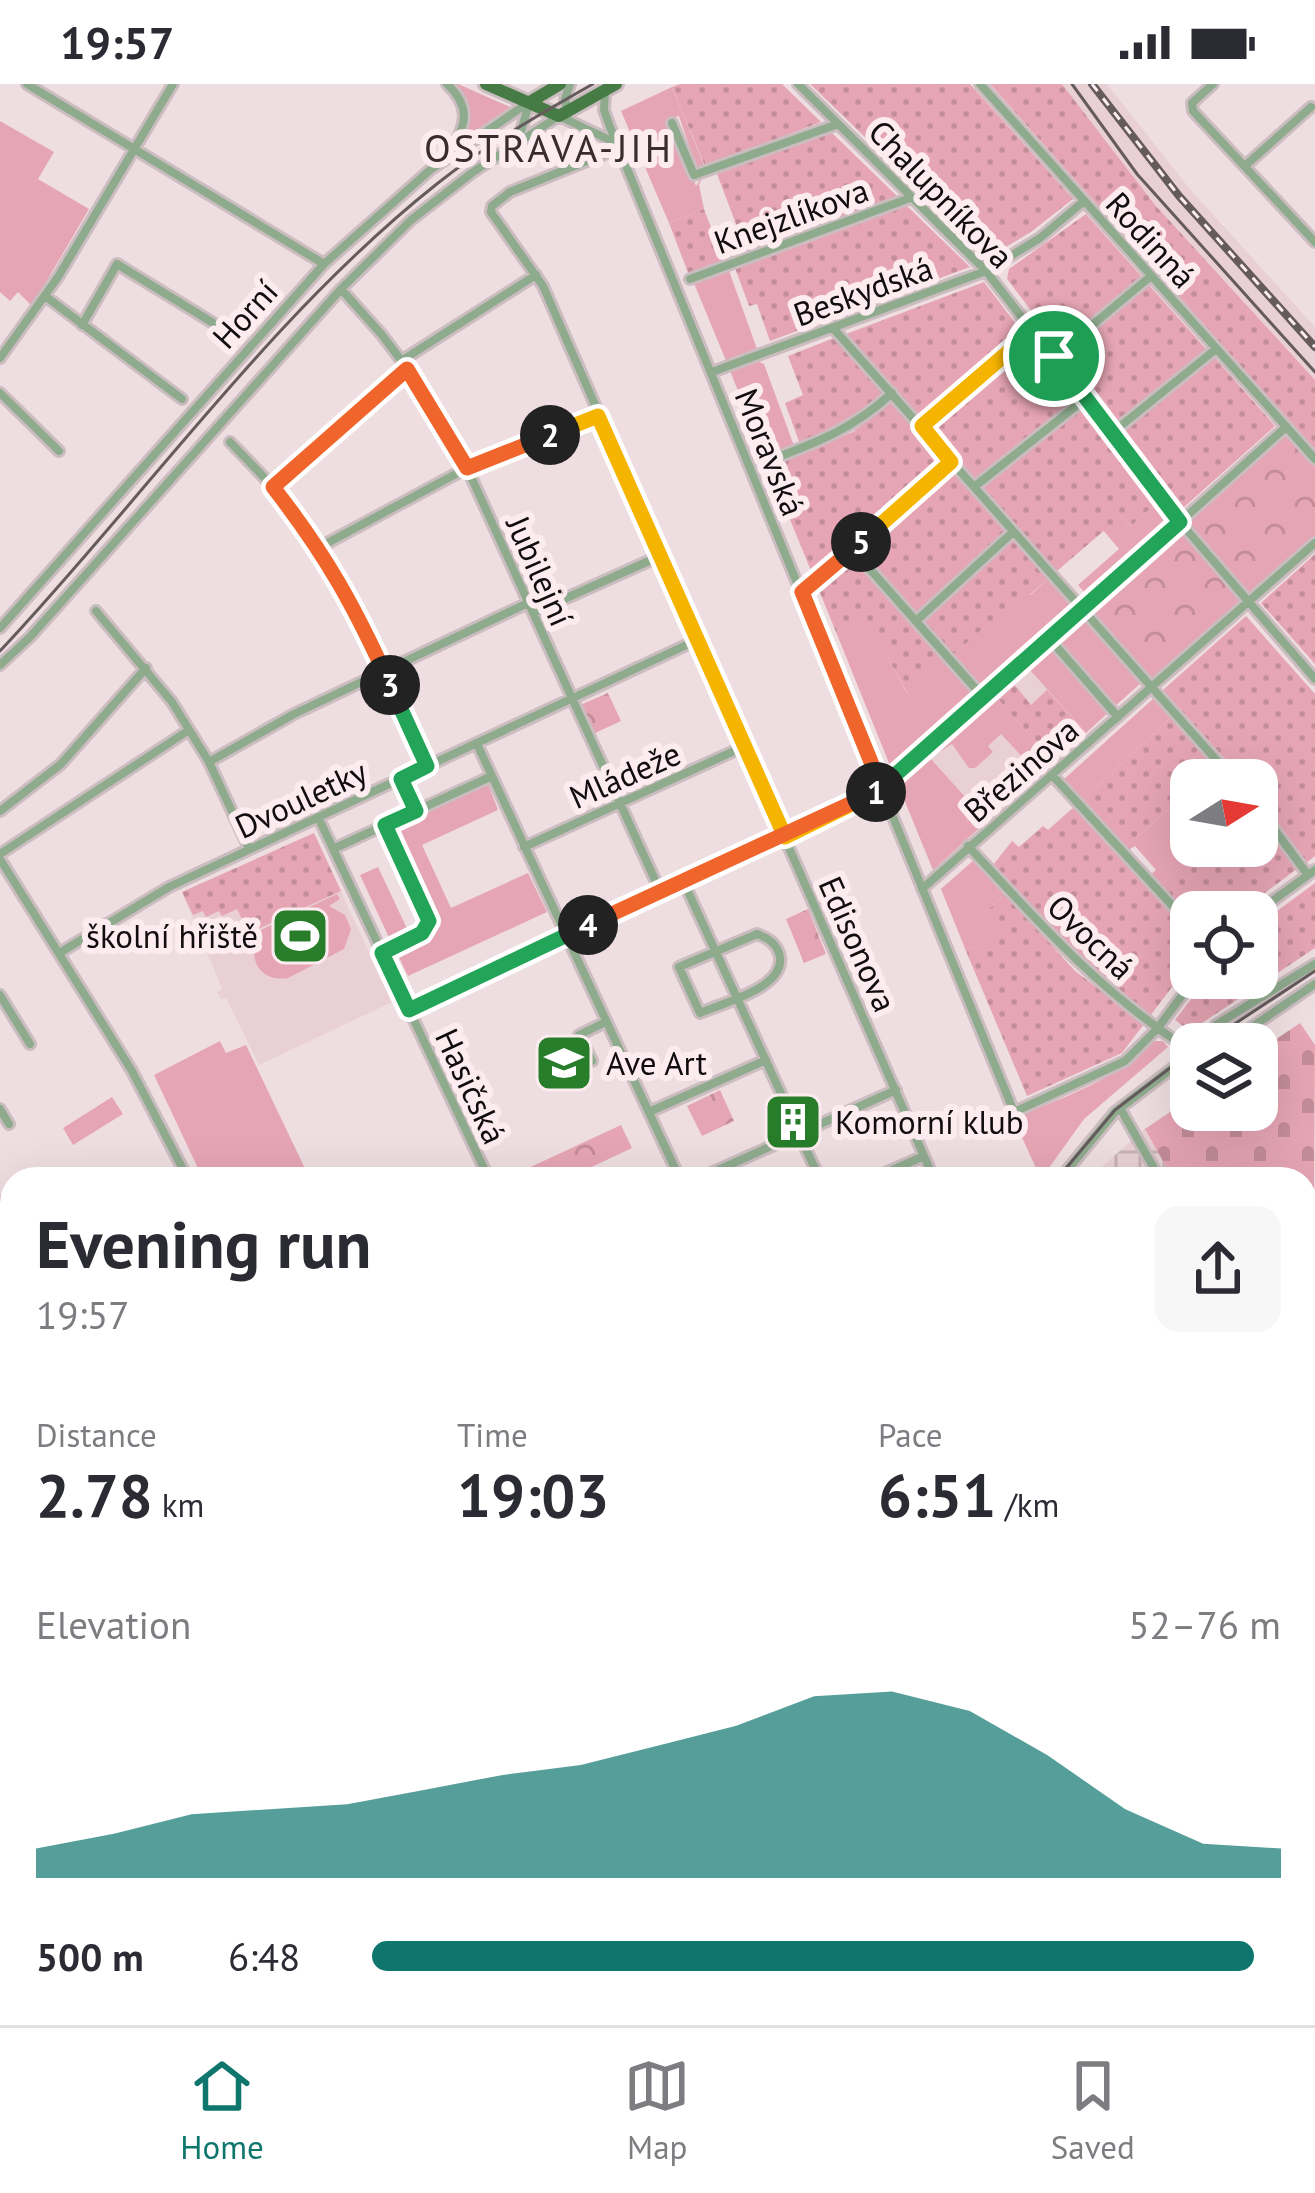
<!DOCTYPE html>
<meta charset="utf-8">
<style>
:root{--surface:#fff;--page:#f7f7f7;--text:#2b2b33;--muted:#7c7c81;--line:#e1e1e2;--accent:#0f766e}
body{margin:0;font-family:"PT Sans",sans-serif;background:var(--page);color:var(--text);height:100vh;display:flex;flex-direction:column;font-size:45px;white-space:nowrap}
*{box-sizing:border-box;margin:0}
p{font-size:39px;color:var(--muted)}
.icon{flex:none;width:66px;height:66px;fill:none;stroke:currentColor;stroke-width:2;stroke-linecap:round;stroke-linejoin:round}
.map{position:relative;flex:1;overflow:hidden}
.sheet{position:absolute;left:0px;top:1083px;width:1317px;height:858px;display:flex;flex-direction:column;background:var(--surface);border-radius:36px 36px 0 0;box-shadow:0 12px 48px #0002}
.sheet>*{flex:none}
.needle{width:78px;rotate:79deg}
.tools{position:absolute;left:1170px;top:675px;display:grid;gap:24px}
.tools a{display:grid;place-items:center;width:108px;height:108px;border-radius:24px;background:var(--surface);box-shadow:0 12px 48px #0002;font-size:60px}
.pin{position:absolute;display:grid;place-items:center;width:102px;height:102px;color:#fff;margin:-51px;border:6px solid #fff;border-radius:50%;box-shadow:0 3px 12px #0007}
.km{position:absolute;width:60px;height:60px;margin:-30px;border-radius:50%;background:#222;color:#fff;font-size:33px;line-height:60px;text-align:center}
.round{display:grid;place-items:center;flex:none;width:126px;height:126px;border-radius:24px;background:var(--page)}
.head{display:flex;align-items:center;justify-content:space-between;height:204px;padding:0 36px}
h1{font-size:66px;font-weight:600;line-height:90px}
.metrics{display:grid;grid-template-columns:repeat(3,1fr);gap:18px;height:204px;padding:12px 36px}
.metrics div{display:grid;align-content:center}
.metrics b{font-size:60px;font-weight:600}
.metrics small{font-size:33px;font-weight:400}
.metrics p{font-size:33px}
.chart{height:336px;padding:24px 36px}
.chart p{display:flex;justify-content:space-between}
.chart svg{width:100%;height:216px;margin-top:12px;fill:var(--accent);opacity:.7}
ul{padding:0 36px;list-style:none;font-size:39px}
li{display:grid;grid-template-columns:192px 144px 1fr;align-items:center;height:90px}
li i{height:30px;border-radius:15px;background:var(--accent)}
.status{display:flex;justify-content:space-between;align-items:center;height:84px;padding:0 60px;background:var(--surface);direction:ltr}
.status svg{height:33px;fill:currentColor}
.dock{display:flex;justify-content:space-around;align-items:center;height:168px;border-top:3px solid var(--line);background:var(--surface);font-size:33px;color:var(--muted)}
.dock a{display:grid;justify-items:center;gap:6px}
.dock .current{color:var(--accent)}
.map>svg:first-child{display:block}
</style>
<div class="status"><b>19:57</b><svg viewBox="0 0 49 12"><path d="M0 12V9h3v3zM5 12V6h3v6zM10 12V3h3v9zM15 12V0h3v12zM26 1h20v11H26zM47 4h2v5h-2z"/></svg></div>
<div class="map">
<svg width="1315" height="1941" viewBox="0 0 1315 1941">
<defs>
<pattern id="industrial-grid" width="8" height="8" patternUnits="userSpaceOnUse" patternTransform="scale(3)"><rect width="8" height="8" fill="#e9d0d5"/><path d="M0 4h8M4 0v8" fill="none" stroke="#c7b1b6"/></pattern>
<pattern id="forest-firs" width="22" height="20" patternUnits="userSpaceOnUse" patternTransform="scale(3)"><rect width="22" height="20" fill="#e3879e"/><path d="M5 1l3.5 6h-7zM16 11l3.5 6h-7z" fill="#b76d7f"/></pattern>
<pattern id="cemetery-stones" width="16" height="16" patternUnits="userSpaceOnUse" patternTransform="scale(3)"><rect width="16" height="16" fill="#e6a5b4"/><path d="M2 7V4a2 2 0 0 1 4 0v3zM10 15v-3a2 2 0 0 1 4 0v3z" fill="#c48d9a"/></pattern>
<pattern id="park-crowns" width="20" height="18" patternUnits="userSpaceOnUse" patternTransform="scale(3)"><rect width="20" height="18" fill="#e6a5b4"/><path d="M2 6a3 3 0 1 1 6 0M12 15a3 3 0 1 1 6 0" fill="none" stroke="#c48d9a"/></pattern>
<pattern id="garden-dots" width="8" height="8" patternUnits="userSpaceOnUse" patternTransform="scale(3)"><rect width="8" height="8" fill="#e6a5b4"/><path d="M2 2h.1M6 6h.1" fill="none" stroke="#c48d9a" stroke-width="1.8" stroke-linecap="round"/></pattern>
</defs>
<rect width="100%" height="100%" fill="#efdee1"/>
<path fill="#e9d0d5" d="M1062,0H1107L1189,104L1315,243V296L1155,121Z
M1030,586L1086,649L933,786L899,703Z
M314,749L392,918L259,981L226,914L221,915L217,908L222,905L182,808Z"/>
<path fill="url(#industrial-grid)" d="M1145,1045L1173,1095H1091L1090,1093Z"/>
<path fill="#e6a5b4" d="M453,0H458L510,23L466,53C472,30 468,18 453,0Z
M672,3L704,81H714L703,85L696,82L679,32L669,35L696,102L703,92L699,101L704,125L669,139L621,27Z
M0,37L54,68L38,95L89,125L32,222L18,208L10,217L0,208Z
M728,184L757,265L727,279L693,197Z
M757,277L764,280L794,362L765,373L730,287Z
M1155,420L1168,437L1086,510L1078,501L1119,465L1103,446L1121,432L1131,442Z
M1048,495L1072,522L981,603L953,571L1025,506L1030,511Z
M867,535L907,609L944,577L973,610L891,684L836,548Z
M1085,537L1141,599L1113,624L1058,562Z
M1055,565L1110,627L1086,649L1030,586Z
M1154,614L1171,633L1082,717L1063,696Z
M998,615L1053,678L1025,704L1032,693L1022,681L1026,677L1001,650L988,662L993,668L975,684H969L952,660L936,670Z
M931,675L975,724L966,738L977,730L986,738L933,786L899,703Z
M487,697L498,726L422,761L451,824L528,789L547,828L408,892L395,865L424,852L433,840L389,743Z
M1170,724L1191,747V762H1205L1159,803L1149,792L1156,786L1135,762L1127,767L1124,764Z
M975,775L1006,810L985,828L999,853L966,867L941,805Z
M378,783L410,851L392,860L360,791Z
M337,810L340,815L329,822L345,831L351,845L344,865L288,894C262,898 248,878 257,855L246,858L244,854Z
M220,957L226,969L246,961L310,1095H203L154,991Z
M1152,957H1163L1168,963L1084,1035L1041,1095L1013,1034C1059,1015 1118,996 1152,957Z
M112,1013L123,1030L73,1061L63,1044Z
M0,1110L12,1136V1215L0,1220Z"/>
<path fill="url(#forest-firs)" d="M1315,1868V1941H930L993,1929H1305V1870Z"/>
<path fill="url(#cemetery-stones)" d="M1300,939L1315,961L1312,1350L1305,1337V1095H1173L1145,1045L1191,1014V1026H1257V968Z"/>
<path fill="url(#park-crowns)" d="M1286,343L1315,375V459L1151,603L1081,525Z
M608,609L621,637L593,650L580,621Z
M808,825L826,870L804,879L786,835Z
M720,1006L734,1037L702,1052L687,1022Z
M621,1041L632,1064L566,1095H505Z"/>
<path fill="url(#garden-dots)" d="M680,0H782L821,38L705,82L672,3Z
M810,0H970L1073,115L1031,148L989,173Z
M990,0H1062L1155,121L1315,296V365Z
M831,48L897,112L747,169L717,90Z
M905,120L970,183L770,257L757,220L749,222L735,184Z
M704,125L724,177L689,191L669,139Z
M1086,130L1143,194L1059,263L1007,195L1009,185Z
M984,198L1023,249L922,335L846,250Z
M1149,201L1207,266L1118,339L1065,270Z
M834,254L884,311L857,334L800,360L785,319L803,311L788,272Z
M1029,257L1075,316L976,396L929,343Z
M1214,273L1275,342L1183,424L1123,347Z
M890,318L944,378L814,494L768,382L853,348Z
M1081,324L1155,420L1131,442L1121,432L1057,487L983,403Z
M950,385L1007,449L916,530L859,467Z
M1013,456L1048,495L1029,511L1025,507L953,571L922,537Z
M1315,470V580L1261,519Z
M852,473L944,577L908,610L867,536L836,548L818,504Z
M1246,532L1315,610V772L1307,778L1257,711V696H1244L1163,606Z
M1014,600L1031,621L1047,606L1086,649L1053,678L998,615Z
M1171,633L1227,696H1191V747L1170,724L1124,764L1082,717Z
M1074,723L1191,850V878L1150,932L1081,878L993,781L1012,757L1019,763L1043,742L1048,746Z
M1257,730L1297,785L1239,828H1191V836L1159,803L1204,762H1257Z
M314,749L341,807L249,849L237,825L222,832L219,827L206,833L203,827L193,831L182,808Z
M1315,799V864L1190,947L1175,936L1207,894H1257V842Z
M1006,810L1074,886L1144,940L1122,969L1027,1012L966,867L998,853L985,828Z"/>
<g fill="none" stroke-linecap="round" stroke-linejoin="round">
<g stroke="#cbbcbf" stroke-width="14">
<path id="street" d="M27,0L324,180
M447,0C472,23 466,42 450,68
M798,0L986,187L1180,438L1315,595
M980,0L1315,375
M1213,0L1192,19L1193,27L1315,158
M605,8L604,26L610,43L1014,1028L1125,977L1157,945L1195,894
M568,31L565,15L570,0
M672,39L694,91L838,40
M518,57L529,20
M619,64L510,108L492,122L491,128L543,202L934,1095
M1245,82L1311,23
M690,195L910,114
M341,205L382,251L422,304L467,384L661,809
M45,212L182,315
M82,241L117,180L218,242
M833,244L1234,696
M1054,273L1151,192
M0,274L58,193L173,0
M401,277L536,191
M712,288L986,187L1040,154L1084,117
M0,309L59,367
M921,342L1034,246
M1112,349L1216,265
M230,358C262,391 296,425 321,464C365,532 394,609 427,683
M765,378C815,359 852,346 892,309
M273,403L407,285
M974,403L1085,315
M320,463L467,384L598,332
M853,466L983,613
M802,508L951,378
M96,527L172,618L209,678L249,764
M533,529L660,472
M916,537L1013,448
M0,544L324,180L430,86L528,19
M1048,553L1118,633
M0,581L30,553L341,205L411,136L473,88L559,32L616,59
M477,660L680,1095
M209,678L294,630L528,519
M1052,691L1191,842
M401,695L417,727
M1257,722L1308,791
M0,727L61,680L146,584
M318,733L489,1095
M968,762C1040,840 1101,909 1191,967
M524,763L745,662
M333,765L492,692
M0,770L189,646
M0,775L132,987L188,1095
M684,799L790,1029
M922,805L1315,459
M1257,828L1315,786
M757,850C767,854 775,858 779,869C790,903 722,919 700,929L679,883Z
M61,868L169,803L697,556
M382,869L422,849L429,837L385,741
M0,911L30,960
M409,926L882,705L1286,343
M1203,960L1216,941L1315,880
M1227,960L1315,900
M592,977L579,951L606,938
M1120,1024L1160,1095
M0,1025L9,1040
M649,1028L766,976
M796,1044L820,1095
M698,1095L896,1006
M872,1095L924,1072
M1060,1095L1115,1028L1191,970
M0,1259L12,1253
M0,1439L12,1458
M1305,1568L1315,1586
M0,1588L12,1582
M1305,1595L1315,1612
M1305,1631L1315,1651
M1305,1714L1315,1712
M0,1909L12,1920
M24,1929L42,1941
M85,1941L87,1929
M349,1941L375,1929"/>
</g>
<g stroke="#cbbcbf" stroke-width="18">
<path id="primary" d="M486,0L559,32L616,0
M530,18L560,0"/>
</g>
<g stroke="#cbbcbf" stroke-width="20">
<path id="highway" d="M1305,1776L1315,1775
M1305,1841L1315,1839
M1305,1856L1315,1854
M770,1941L836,1929
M855,1941L919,1929"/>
</g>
<use href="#street" stroke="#8fab8e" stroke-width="8"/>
<use href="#primary" stroke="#477b46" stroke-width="12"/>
<use href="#highway" stroke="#2a692a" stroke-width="14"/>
<path stroke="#655b5d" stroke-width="3" d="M1072,0L1137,90L1315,288
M0,567C146,412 270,232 438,99C486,61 540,30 593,0
M1204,960L1315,887
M1057,1095L1115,1026L1191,968
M1305,1745L1315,1742
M402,1941L419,1929
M684,1941L748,1929"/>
<g stroke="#655b5d" stroke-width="8">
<path id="rail" d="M1092,0L1179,112L1315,263"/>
</g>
<use href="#rail" stroke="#fcebef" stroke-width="3" stroke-dasharray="9" stroke-linecap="butt"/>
</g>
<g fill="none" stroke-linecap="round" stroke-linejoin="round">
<g stroke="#fff" stroke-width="24">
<path id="split-1" d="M876,708L1180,438L1054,272"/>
</g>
<g stroke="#fff" stroke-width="24">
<path id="split-2" d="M550,351L598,332L785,753L876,708"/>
</g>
<g stroke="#fff" stroke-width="24">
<path id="split-3" d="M390,601C355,523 326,471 273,403L407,285L467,384L550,351"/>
</g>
<g stroke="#fff" stroke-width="24">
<path id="split-4" d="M390,601L427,682L401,695L416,727L385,741L429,837L422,849L382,869L409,926L588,841"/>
</g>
<g stroke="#fff" stroke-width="24">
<path id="split-5" d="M588,841L882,705L802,508L861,458"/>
</g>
<g stroke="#fff" stroke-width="24">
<path id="split-6" d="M861,458L951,378L922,342L1034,246L1054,272"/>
</g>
<use href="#split-1" stroke="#22a559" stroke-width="15"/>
<use href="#split-2" stroke="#f5b400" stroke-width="15"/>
<use href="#split-3" stroke="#f0652b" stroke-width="15"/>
<use href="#split-4" stroke="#22a559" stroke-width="15"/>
<use href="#split-5" stroke="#f0652b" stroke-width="15"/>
<use href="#split-6" stroke="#f5b400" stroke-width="15"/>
</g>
<defs>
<g id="stadium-square" transform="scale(3)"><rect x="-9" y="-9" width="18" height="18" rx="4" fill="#287d2a" stroke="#fcebef"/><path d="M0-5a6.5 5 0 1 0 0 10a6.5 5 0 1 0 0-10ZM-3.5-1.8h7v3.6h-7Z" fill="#fff"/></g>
<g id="school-square" transform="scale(3)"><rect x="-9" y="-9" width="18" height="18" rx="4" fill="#287d2a" stroke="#fcebef"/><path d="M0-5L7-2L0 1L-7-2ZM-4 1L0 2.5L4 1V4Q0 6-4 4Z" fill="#fff"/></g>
<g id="building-square" transform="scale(3)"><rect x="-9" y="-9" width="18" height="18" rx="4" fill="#287d2a" stroke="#fcebef"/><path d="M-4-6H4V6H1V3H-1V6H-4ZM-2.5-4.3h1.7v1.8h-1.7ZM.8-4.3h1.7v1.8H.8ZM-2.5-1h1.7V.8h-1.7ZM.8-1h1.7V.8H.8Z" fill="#fff"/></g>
</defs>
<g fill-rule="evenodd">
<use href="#stadium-square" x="300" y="852"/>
<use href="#school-square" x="564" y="979"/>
<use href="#building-square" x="793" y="1038"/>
</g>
<g text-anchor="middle" stroke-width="12" stroke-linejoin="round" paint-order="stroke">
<g font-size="33" fill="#110c0d" stroke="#fcebef">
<text transform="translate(941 110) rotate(46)" y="12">Chalupníkova</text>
<text transform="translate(791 132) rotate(-20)" y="12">Knejzlíkova</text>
<text transform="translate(1151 156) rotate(48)" y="12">Rodinná</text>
<text transform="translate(863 207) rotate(-20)" y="12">Beskydská</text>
<text transform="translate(245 230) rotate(-48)" y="12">Horní</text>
<text transform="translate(770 368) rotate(68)" y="12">Moravská</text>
<text transform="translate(540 487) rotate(66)" y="12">Jubilejní</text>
<text transform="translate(1021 686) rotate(-41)" y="12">Březinova</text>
<text transform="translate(625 691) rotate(-24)" y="12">Mládeže</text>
<text transform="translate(301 715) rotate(-25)" y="12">Dvouletky</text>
<text transform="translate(1091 853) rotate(44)" y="12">Ovocná</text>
<text transform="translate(858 860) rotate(66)" y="12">Edisonova</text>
<text transform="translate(471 1002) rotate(65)" y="12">Hasičská</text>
</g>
<g font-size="33" fill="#110c0d" stroke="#fcebef" text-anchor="start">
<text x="258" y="864" text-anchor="end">školní hřiště</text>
<text x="606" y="991">Ave Art</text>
<text x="835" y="1050">Komorní klub</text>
</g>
<g font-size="39" letter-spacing="3" fill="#382c2e" stroke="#fcebef">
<text x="549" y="78">OSTRAVA-JIH</text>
</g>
</g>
</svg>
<div class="tools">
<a><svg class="needle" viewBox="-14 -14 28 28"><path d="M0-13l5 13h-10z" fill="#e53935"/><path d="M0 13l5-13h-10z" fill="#7c7c81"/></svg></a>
<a><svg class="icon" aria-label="locate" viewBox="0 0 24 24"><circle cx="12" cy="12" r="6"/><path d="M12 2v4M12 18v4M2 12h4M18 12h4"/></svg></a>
<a><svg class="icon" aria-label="layers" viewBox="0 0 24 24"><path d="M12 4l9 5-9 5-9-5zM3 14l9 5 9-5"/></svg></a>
</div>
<div class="pin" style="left:1054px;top:272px;background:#1e9e55"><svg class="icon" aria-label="arrive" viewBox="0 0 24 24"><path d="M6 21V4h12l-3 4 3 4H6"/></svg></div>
<b class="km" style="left:876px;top:708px">1</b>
<b class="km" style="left:550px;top:351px">2</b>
<b class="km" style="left:390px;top:601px">3</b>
<b class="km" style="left:588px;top:841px">4</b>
<b class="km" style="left:861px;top:458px">5</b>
<section class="sheet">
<div class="head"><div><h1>Evening run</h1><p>19:57</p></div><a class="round"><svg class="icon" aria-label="share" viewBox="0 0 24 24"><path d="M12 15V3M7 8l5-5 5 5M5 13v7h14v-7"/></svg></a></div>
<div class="metrics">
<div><p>Distance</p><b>2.78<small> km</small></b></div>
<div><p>Time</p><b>19:03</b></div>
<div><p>Pace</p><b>6:51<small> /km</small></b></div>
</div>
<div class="chart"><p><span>Elevation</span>52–76 m</p>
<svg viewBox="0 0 160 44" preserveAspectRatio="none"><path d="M0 44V38L10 35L20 31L30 30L40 29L50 26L60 23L70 21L80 17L90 13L100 7L110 6L120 10L130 19L140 30L150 37L160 38V44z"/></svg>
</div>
<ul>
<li><b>500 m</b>6:48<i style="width:97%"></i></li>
</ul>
</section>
</div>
<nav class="dock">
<a class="current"><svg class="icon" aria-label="home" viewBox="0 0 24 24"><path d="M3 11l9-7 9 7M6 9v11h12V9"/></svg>Home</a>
<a><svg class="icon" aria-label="map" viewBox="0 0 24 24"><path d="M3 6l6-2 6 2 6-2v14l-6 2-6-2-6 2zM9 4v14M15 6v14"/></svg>Map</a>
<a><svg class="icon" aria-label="saved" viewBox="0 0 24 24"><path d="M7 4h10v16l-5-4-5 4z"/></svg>Saved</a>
</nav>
